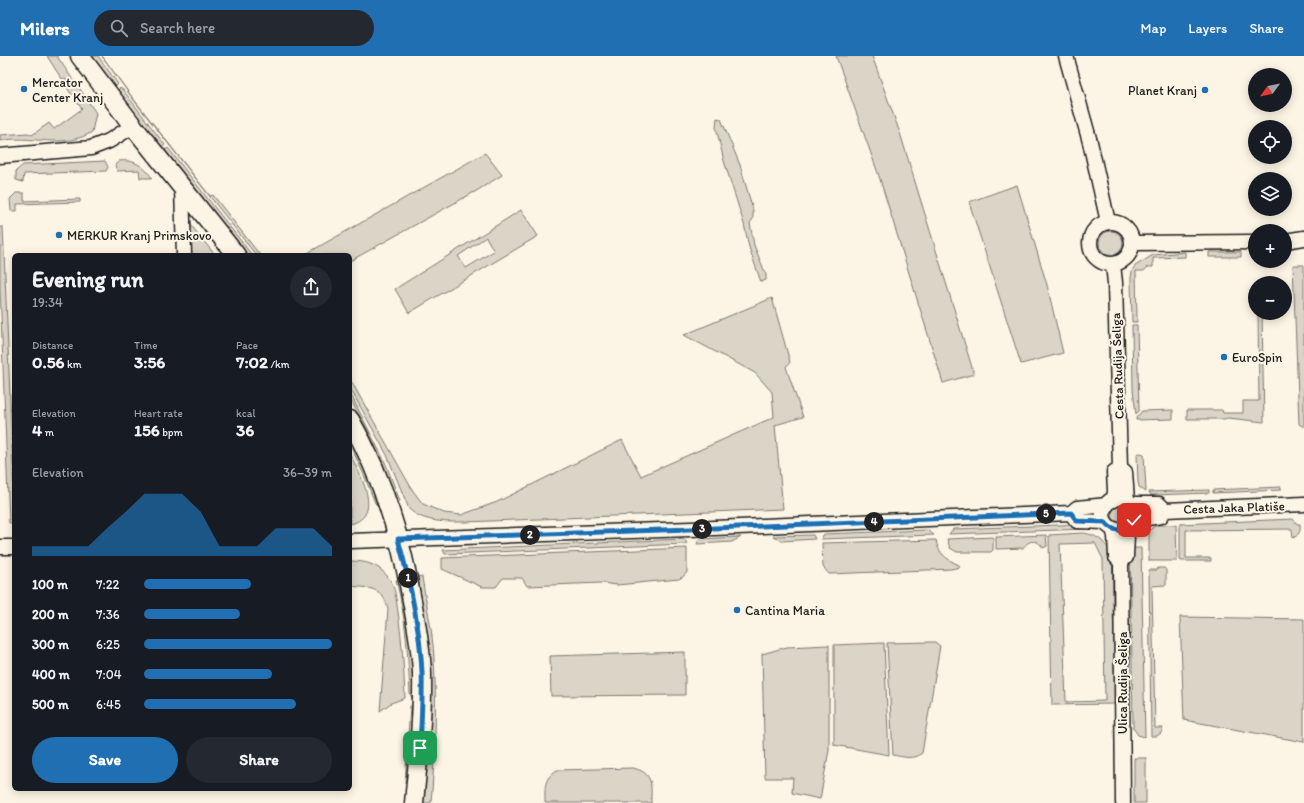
<!DOCTYPE html>
<meta charset="utf-8">
<style>
:root{--surface:#171b24;--page:#242831;--text:#f1f3f6;--muted:#9ea1a6;--accent:#1f6fb2}
body{margin:0;font-family:Itim,sans-serif;background:var(--page);color:var(--text);height:100vh;display:flex;flex-direction:column;font-size:15px;white-space:nowrap}
*{box-sizing:border-box;margin:0}
p{font-size:13px;color:var(--muted)}
.icon{flex:none;width:22px;height:22px;fill:none;stroke:currentColor;stroke-width:2;stroke-linecap:round;stroke-linejoin:round}
.map{position:relative;flex:1;overflow:hidden}
.details{position:absolute;left:12px;top:197px;width:340px;height:538px;display:flex;flex-direction:column;background:var(--surface);border-radius:6px;box-shadow:0 2px 10px #0003}
.details>*{flex:none}
.needle{width:26px;rotate:237deg}
.tools{position:absolute;left:1248px;top:12px;display:grid;gap:8px}
.tools a{display:grid;place-items:center;width:44px;height:44px;border-radius:50%;background:var(--surface);box-shadow:0 2px 10px #0003;font-size:20px}
.pin{position:absolute;display:grid;place-items:center;width:34px;height:34px;color:#fff;margin:-17px;border-radius:8px;box-shadow:0 2px 6px #0006}
.km{position:absolute;width:20px;height:20px;margin:-10px;border-radius:50%;background:#222;color:#fff;font-size:11px;line-height:20px;text-align:center}
.round{display:grid;place-items:center;flex:none;width:42px;height:42px;border-radius:21px;background:var(--page)}
.head{display:flex;align-items:center;justify-content:space-between;height:68px;padding:0 20px}
h1{font-size:22px;font-weight:800;line-height:30px}
.figures{display:grid;grid-template-columns:repeat(3,1fr);gap:6px;height:68px;padding:4px 20px}
.figures div{display:grid;align-content:center}
.figures b{font-size:17px;font-weight:800}
.figures small{font-size:11px;font-weight:400}
.figures p{font-size:11px}
.chart{height:112px;padding:8px 20px}
.chart p{display:flex;justify-content:space-between}
.chart svg{width:100%;height:72px;margin-top:4px;fill:var(--accent);opacity:.7}
.cta{display:flex;gap:8px;margin-top:auto;padding:8px 20px}
.cta a{flex:1;height:46px;border-radius:24px;background:var(--accent);color:#fff;font-size:16px;font-weight:800;line-height:46px;text-align:center}
.cta a+a{background:var(--page);color:var(--text)}
ul{padding:0 20px;list-style:none;font-size:13px}
li{display:grid;grid-template-columns:64px 48px 1fr;align-items:center;height:30px}
li i{height:10px;border-radius:5px;background:var(--accent)}
header{display:flex;align-items:center;gap:24px;box-sizing:border-box;height:56px;padding:0 20px;background:var(--accent);color:#fff}
header strong{font-size:19px}
nav{display:flex;gap:22px;margin-inline-start:auto;font-size:14px}
.search{width:280px;height:36px;background:var(--page);display:flex;align-items:center;gap:10px;box-sizing:border-box;padding:0 14px;border-radius:22px;color:var(--muted);font-size:15px}
.map>svg:first-child{display:block}
</style>
<header>
<strong>Milers</strong>
<div class="search"><svg class="icon" aria-label="search" viewBox="0 0 24 24"><circle cx="10" cy="10" r="6"/><path d="M15 15l6 6"/></svg>Search here</div>
<nav><a>Map</a><a>Layers</a><a>Share</a></nav>
</header>
<div class="map">
<svg width="1304" height="747" viewBox="0 0 1304 747">
<rect width="100%" height="100%" fill="#fcf5e5"/>
<filter id="ink" filterUnits="userSpaceOnUse"><feTurbulence type="fractalNoise" baseFrequency=".025" numOctaves="2"/><feDisplacementMap in="SourceGraphic" scale="8" xChannelSelector="R" yChannelSelector="G"/><feConvolveMatrix kernelMatrix="1 2 1 2 8 2 1 2 1" color-interpolation-filters="sRGB"/></filter>
<g filter="url(#ink)">
<path fill="#dbd5c8" stroke="#7c7872" fill-rule="evenodd" d="M47,0H57L75,27L61,22Z
M90,0H98L118,28L115,31Z
M102,0L132,41L210,140L213,139L260,199H256L133,43Z
M836,0H872L900,77L974,318L943,327L879,120Z
M62,25L78,30L96,57L92,76C64,94 29,78 0,85V79L28,77L32,79L49,67L54,73L82,53Z
M120,32L123,34L165,89L162,91L117,35Z
M717,62L721,63L740,109L753,154V163L750,167L754,189L766,219V224L761,226L749,191L744,168L724,105L716,71Z
M168,92L252,199H248L165,94Z
M485,97L502,119L478,134L350,205V199H304Z
M105,105L108,111L106,115L24,118L23,126L16,124V115L23,109Z
M119,105C134,103 144,110 152,122H140L139,114L117,115L115,109Z
M1017,129L1047,229L1063,297L1021,308L969,146Z
M16,137H24V145L80,143V146L17,148V155H11L10,143Z
M521,154L538,180L409,257L395,233ZM486,181L494,195L466,212L458,200Z
M190,168L215,199H191Z
M0,171H3L14,437V467H9L0,231Z
M1099 187a12 12 0 1 1 24 0a12 12 0 1 1-24 0Z
M1185,196V201L1153,202V211H1148L1144,215H1136L1137,266H1132L1131,222L1132,215L1135,210L1153,199Z
M1209,196H1241V201H1209Z
M1293,209H1304V371L1299,368Z
M772,242L790,306L786,311L803,361L775,369L783,453L466,466C446,466 424,467 409,453L387,399L350,332V323L413,435L423,448L444,457L461,459L497,446L622,384L641,420L774,361L772,336L755,317L684,279Z
M1258,257H1262L1264,366L1228,362L1224,363H1187V354H1222L1223,357H1243V345H1259Z
M1132,269H1137L1139,355L1136,358L1133,333Z
M350,337L385,406L400,445L397,447L383,407L366,371L350,343Z
M1173,354V363L1136,364V362L1142,355Z
M350,381C361,403 374,427 378,451L375,447L364,419L350,388Z
M1140,397L1144,398L1146,436L1139,431L1138,426L1137,398Z
M350,398C359,417 385,460 350,468Z
M1281,431V434L1213,437V434Z
M1209,434V437L1155,439H1151L1149,436Z
M1112 458a8 8 0 1 1 16 0a8 8 0 1 1-16 0Z
M1293,463L1297,468H1300C1301,475 1299,479 1293,482L1292,473L1186,474V502H1211V505H1181L1180,504V468Z
M1086,468V473L949,478L953,473Z
M1158,469H1176L1177,505H1149V475L1153,471Z
M927,474L934,479L821,483L824,478Z
M1083,477C1091,478 1096,480 1102,485C1106,489 1107,492 1112,493L1115,648L1052,649L1049,479ZM1095,487L1103,503L1105,645L1066,646L1060,488Z
M813,479L815,483L782,485L773,480Z
M1046,479L1047,490L1043,492C1038,483 1029,483 1023,492L996,493V481Z
M741,481L732,486L697,488L699,483Z
M993,481V494L991,496H957L950,492L947,483Z
M684,483L687,487L685,488L445,498L443,494Z
M936,484C938,497 946,503 959,509L960,511L951,513L829,518L823,511L822,487Z
M687,492V516L684,520L679,523L617,529L601,527L527,530L522,522H503L496,531H482L442,513V502Z
M1130,492H1141L1145,681L1138,679L1133,672Z
M350,505C365,505 378,508 388,521C396,531 396,544 398,556C402,585 404,613 405,642L391,647L380,655L388,553C383,531 370,532 350,530Z
M1158,512H1164L1166,514V529L1152,530L1155,672H1163L1161,677L1157,680H1151L1149,514H1157Z
M418,520L422,521C426,549 433,575 434,603C437,651 435,699 431,747H423L424,563Z
M399,523L400,527L411,592L413,635L412,642L410,638C408,600 406,561 396,524Z
M1180,561L1304,563V686L1184,664Z
M932,586H935L940,590L922,697C913,704 903,701 893,699L887,587Z
M884,587L889,699L834,689V589Z
M829,589V694L820,743L792,737L793,722H765L762,598L787,591Z
M685,596V639L551,640L550,600Z
M410,650H413L408,719L405,727Z
M1134,702H1146V747H1134Z
M633,712C654,717 651,729 651,747H545C545,732 543,723 557,714Z"/>
<g fill="none" stroke-linecap="round" stroke-linejoin="round">
<g stroke="#1c1c1c" stroke-width="17">
<path id="minor" d="M1066,0L1090,86L1108,166
M0,100L91,92L109,85L133,70
M182,131L184,199
M1090 187a21 21 0 1 1 42 0a21 21 0 1 1-42 0Z
M1285,185L1304,182
M1132,187L1255,186
M1113,208L1115,227L1120,412L1125,416L1127,445
M1103 458a16 16 0 1 1 32 0a16 16 0 1 1-32 0Z
M1114,444L1115,435L1114,416L1120,412
M1132,448H1159L1165,454L1304,448
M1071,457L1077,465L1105,466
M1134,464L1161,460L1165,454
M1113,473L1115,480L1116,501L1121,506L1123,747
M350,485L690,473L1071,457L1077,452L1107,449
M0,491H14
M1121,506L1126,501L1127,479L1128,472"/>
</g>
<g stroke="#1c1c1c" stroke-width="21">
<path id="major" d="M80,0L133,70L236,199
M350,364C383,421 402,485 413,550C417,572 421,594 422,617C423,660 418,703 414,747"/>
</g>
<use href="#minor" stroke="#fcf5e5" stroke-width="14"/>
<use href="#major" stroke="#fcf5e5" stroke-width="18"/>
</g>
</g>
<g fill="none" stroke-linecap="round" stroke-linejoin="round" filter="url(#ink)">
<g stroke="#fff" stroke-width="8">
<path id="route" d="M420,692C421,667 423,641 422,616C420,571 410,526 398,483L690,473L1071,457L1077,465L1105,466C1113,477 1128,477 1134,464"/>
</g>
<use href="#route" stroke="#1f6fb2" stroke-width="5"/>
</g>
<g fill="#1f6fb2" stroke="#fcf5e5" stroke-width="1.5">
<circle cx="24" cy="33" r="4"/>
<circle cx="1205" cy="34" r="4"/>
<circle cx="59" cy="179" r="4"/>
<circle cx="1224" cy="301" r="4"/>
<circle cx="737" cy="554" r="4"/>
</g>
<g text-anchor="middle" stroke-width="4" stroke-linejoin="round" paint-order="stroke">
<g font-size="13" fill="#1c1c1c" stroke="#fcf5e5" text-anchor="start">
<text x="32" y="31">Mercator<tspan x="32" dy="15">Center Kranj</tspan></text>
<text x="1197" y="39" text-anchor="end">Planet Kranj</text>
<text x="67" y="184">MERKUR Kranj Primskovo</text>
<text x="1232" y="306">EuroSpin</text>
<text x="745" y="559">Cantina Maria</text>
</g>
<g font-size="13" fill="#1c1c1c" stroke="#fcf5e5">
<text transform="translate(1117 310) rotate(-92)" y="5">Cesta Rudija Šeliga</text>
<text transform="translate(1234 451) rotate(-2)" y="5">Cesta Jaka Platiše</text>
<text transform="translate(1122 627) rotate(-90)" y="5">Ulica Rudija Šeliga</text>
</g>
</g>
</svg>
<div class="tools">
<a><svg class="needle" viewBox="-14 -14 28 28"><path d="M0-13l5 13h-10z" fill="#e53935"/><path d="M0 13l5-13h-10z" fill="#9ea1a6"/></svg></a>
<a><svg class="icon" aria-label="locate" viewBox="0 0 24 24"><circle cx="12" cy="12" r="6"/><path d="M12 2v4M12 18v4M2 12h4M18 12h4"/></svg></a>
<a><svg class="icon" aria-label="layers" viewBox="0 0 24 24"><path d="M12 4l9 5-9 5-9-5zM3 14l9 5 9-5"/></svg></a>
<a>+</a>
<a>−</a>
</div>
<div class="pin" style="left:420px;top:692px;background:#1e9e55"><svg class="icon" aria-label="arrive" viewBox="0 0 24 24"><path d="M6 21V4h12l-3 4 3 4H6"/></svg></div>
<div class="pin" style="left:1134px;top:464px;background:#d93025"><svg class="icon" aria-label="check" viewBox="0 0 24 24"><path d="M5 12l5 5 9-10"/></svg></div>
<b class="km" style="left:408px;top:522px">1</b>
<b class="km" style="left:530px;top:479px">2</b>
<b class="km" style="left:702px;top:473px">3</b>
<b class="km" style="left:874px;top:466px">4</b>
<b class="km" style="left:1046px;top:458px">5</b>
<section class="details">
<div class="head"><div><h1>Evening run</h1><p>19:34</p></div><a class="round"><svg class="icon" aria-label="share" viewBox="0 0 24 24"><path d="M12 15V3M7 8l5-5 5 5M5 13v7h14v-7"/></svg></a></div>
<div class="figures">
<div><p>Distance</p><b>0.56<small> km</small></b></div>
<div><p>Time</p><b>3:56</b></div>
<div><p>Pace</p><b>7:02<small> /km</small></b></div>
</div>
<div class="figures">
<div><p>Elevation</p><b>4<small> m</small></b></div>
<div><p>Heart rate</p><b>156<small> bpm</small></b></div>
<div><p>kcal</p><b>36</b></div>
</div>
<div class="chart"><p><span>Elevation</span>36–39 m</p>
<svg viewBox="0 0 160 44" preserveAspectRatio="none"><path d="M0 44V38L10 38L20 38L30 38L40 27L50 17L60 6L70 6L80 6L90 17L100 38L110 38L120 38L130 27L140 27L150 27L160 38V44z"/></svg>
</div>
<ul>
<li><b>100 m</b>7:22<i style="width:57%"></i></li>
<li><b>200 m</b>7:36<i style="width:51%"></i></li>
<li><b>300 m</b>6:25<i style="width:100%"></i></li>
<li><b>400 m</b>7:04<i style="width:68%"></i></li>
<li><b>500 m</b>6:45<i style="width:81%"></i></li>
</ul>
<div class="cta"><a>Save</a><a>Share</a></div>
</section>
</div>
